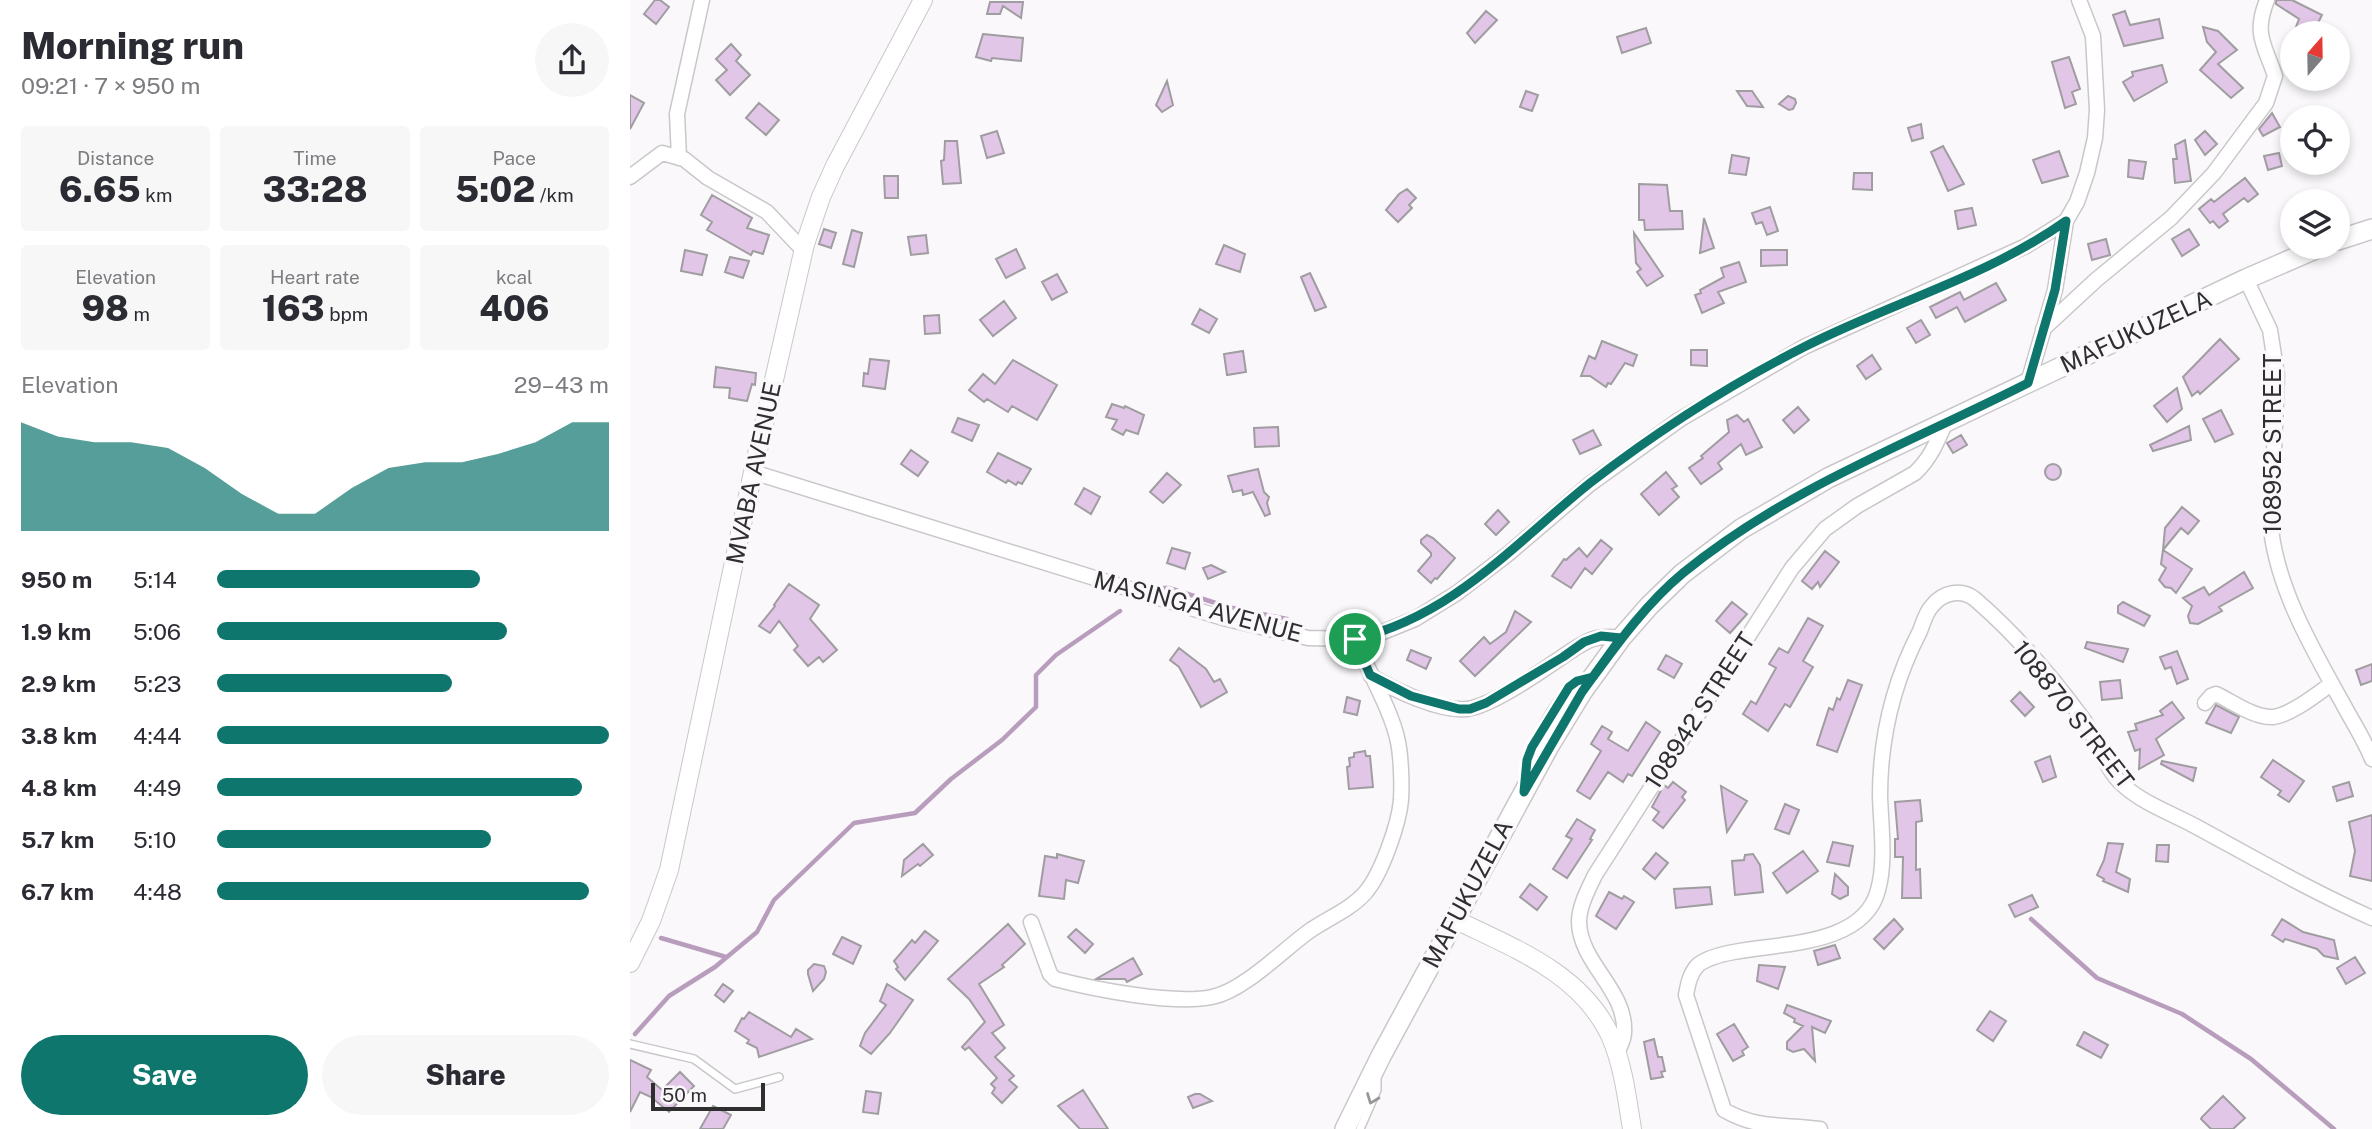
<!DOCTYPE html>
<meta charset="utf-8">
<style>
:root{--surface:#fff;--page:#f7f7f7;--text:#2b2b33;--muted:#7c7c81;--accent:#0f766e}
body{margin:0;font-family:"Public Sans",sans-serif;background:var(--page);color:var(--text);height:100vh;display:flex;flex-direction:column;font-size:26px;white-space:nowrap}
*{box-sizing:border-box;margin:0}
p{font-size:23px;color:var(--muted)}
.icon{flex:none;width:38px;height:38px;fill:none;stroke:currentColor;stroke-width:2;stroke-linecap:round;stroke-linejoin:round}
.map{position:relative;flex:1;overflow:hidden}
.drawer{display:flex;flex-direction:column;background:var(--surface);width:630px}
.drawer>*{flex:none}
.needle{width:46px;rotate:20deg}
.fabs{position:absolute;left:1650px;top:21px;display:grid;gap:14px}
.fabs a{display:grid;place-items:center;width:70px;height:70px;border-radius:50%;background:var(--surface);box-shadow:0 4px 10px #0003;font-size:35px}
.scale{position:absolute;left:21px;bottom:18px;width:114px;box-sizing:border-box;padding-left:7px;border:4px solid #2f2f30;border-top:0;font-size:19px;line-height:24px;white-space:nowrap;color:#2f2f30;-webkit-text-stroke:5px #faf8fb;paint-order:stroke}
.pin{position:absolute;display:grid;place-items:center;width:60px;height:60px;color:#fff;margin:-30px;border:4px solid #fff;border-radius:50%;box-shadow:0 2px 7px #0007}
.round{display:grid;place-items:center;flex:none;width:74px;height:74px;border-radius:37px;background:var(--page)}
.summary{display:flex;align-items:center;justify-content:space-between;height:119px;padding:0 21px}
h1{font-size:38px;font-weight:800;line-height:52px}
.figures{display:grid;grid-template-columns:repeat(3,1fr);gap:10px;height:119px;padding:7px 21px}
.figures div{display:grid;align-content:center;border-radius:7px;background:var(--page);text-align:center}
.figures b{font-size:35px;font-weight:800}
.figures small{font-size:19px;font-weight:400}
.figures p{font-size:19px}
.chart{height:196px;padding:14px 21px}
.chart p{display:flex;justify-content:space-between}
.chart svg{width:100%;height:126px;margin-top:7px;fill:var(--accent);opacity:.7}
.primary-button{display:flex;gap:14px;margin-top:auto;padding:14px 21px}
.primary-button a{flex:1;height:80px;border-radius:42px;background:var(--accent);color:#fff;font-size:28px;font-weight:800;line-height:80px;text-align:center}
.primary-button a+a{background:var(--page);color:var(--text)}
ul{padding:0 21px;list-style:none;font-size:23px}
li{display:grid;grid-template-columns:112px 84px 1fr;align-items:center;height:52px}
li i{height:18px;border-radius:9px;background:var(--accent)}
main{display:flex;flex:1;min-height:0}
.map>svg:first-child{display:block}
</style>
<main>
<section class="drawer">
<div class="summary"><div><h1>Morning run</h1><p>09:21 · 7 × 950 m</p></div><a class="round"><svg class="icon" aria-label="share" viewBox="0 0 24 24"><path d="M12 15V3M7 8l5-5 5 5M5 13v7h14v-7"/></svg></a></div>
<div class="figures">
<div><p>Distance</p><b>6.65<small> km</small></b></div>
<div><p>Time</p><b>33:28</b></div>
<div><p>Pace</p><b>5:02<small> /km</small></b></div>
</div>
<div class="figures">
<div><p>Elevation</p><b>98<small> m</small></b></div>
<div><p>Heart rate</p><b>163<small> bpm</small></b></div>
<div><p>kcal</p><b>406</b></div>
</div>
<div class="chart"><p><span>Elevation</span>29–43 m</p>
<svg viewBox="0 0 160 44" preserveAspectRatio="none"><path d="M0 44V6L10 11L20 13L30 13L40 15L50 22L60 31L70 38L80 38L90 29L100 22L110 20L120 20L130 17L140 13L150 6L160 6V44z"/></svg>
</div>
<ul>
<li><b>950 m</b>5:14<i style="width:67%"></i></li>
<li><b>1.9 km</b>5:06<i style="width:74%"></i></li>
<li><b>2.9 km</b>5:23<i style="width:60%"></i></li>
<li><b>3.8 km</b>4:44<i style="width:100%"></i></li>
<li><b>4.8 km</b>4:49<i style="width:93%"></i></li>
<li><b>5.7 km</b>5:10<i style="width:70%"></i></li>
<li><b>6.7 km</b>4:48<i style="width:95%"></i></li>
</ul>
<div class="primary-button"><a>Save</a><a>Share</a></div>
</section>
<div class="map">
<svg width="1742" height="1129" viewBox="0 0 1742 1129">
<rect width="100%" height="100%" fill="#faf8fb"/>
<g fill="none" stroke-linecap="round" stroke-linejoin="round">
<path stroke="#b89dbd" stroke-width="4.5" d="M515,588H539L598,607L657,619
M1401,919L1467,978L1552,1014L1621,1059L1704,1129
M31,938L96,957
M5,1034L39,996L85,967L127,932L144,900L224,823L285,813L321,779L372,740L406,707V675L426,655L490,611"/>
</g>
<path fill="#e1c6e7" stroke="#9f9da0" stroke-width="2" d="M25,0H30L39,7L26,24L14,14Z
M1646,0H1662L1692,15L1683,33L1666,27L1669,19L1646,4Z
M360,2H393L391,18L373,6L370,14H357Z
M856,11L867,20L845,43L837,33Z
M1495,11L1500,25L1529,19L1533,38L1494,46L1483,15Z
M1573,27L1588,31L1607,50L1588,64L1613,88L1601,98L1570,70L1586,52L1577,42Z
M1016,28L1021,43L992,53L987,37Z
M353,34L393,38L391,61L362,58L361,61L346,57Z
M101,44L111,55L106,61L120,75L100,95L86,80L97,70L86,59Z
M1439,57L1450,89L1442,92L1446,104L1435,108L1422,62Z
M1532,65L1537,82L1504,101L1493,82L1503,76L1502,72Z
M537,81L543,105L532,112L526,105Z
M896,91L908,95L902,111L890,107Z
M1107,91H1122L1133,107L1117,106Z
M0,95L14,103L0,129Z
M1158,96L1165,99L1166,103L1163,109L1159,110L1149,104Z
M129,103L149,120L136,135L116,118Z
M1642,113L1650,127L1633,136L1629,129Z
M1291,124L1293,138L1282,141L1278,128Z
M367,131L374,153L357,158L351,136Z
M1575,131L1587,144L1575,155L1565,140Z
M1555,140L1561,181L1545,183L1543,159H1547L1545,145Z
M315,141H327L331,183L313,184L311,161L314,160Z
M1313,146L1334,184L1318,191L1301,152Z
M1429,151L1438,176L1412,183L1403,160Z
M1649,153L1652,166L1638,170L1634,156Z
M1102,155L1119,158L1116,175L1099,173Z
M1499,160L1516,162L1513,179L1498,177Z
M1224,173H1242V190L1223,189Z
M254,176H268V198H255Z
M1615,178L1628,194L1618,202L1614,198L1593,214L1598,221L1589,228L1583,221L1580,223L1569,209L1581,199L1584,202Z
M1009,184L1037,185L1040,211H1052L1053,229L1015,230L1014,220H1009Z
M777,189L786,198L779,205L782,208L768,222L756,210L769,194Z
M82,195L122,218L117,228L139,235L133,254L123,251L121,255L77,230L82,222L71,215Z
M1140,207L1148,231L1137,235L1132,222L1126,224L1122,213Z
M1342,208L1346,225L1328,229L1325,211Z
M1074,218L1084,248L1070,253Z
M194,229L206,233L201,248L189,244Z
M1559,229L1569,245L1552,256L1542,239Z
M222,230L232,233L224,267L213,264Z
M1004,233L1033,276L1017,286L1007,272L1011,269L1006,263Z
M296,235L298,253L281,255L278,237Z
M1476,239L1480,255L1462,260L1458,244Z
M594,245L615,254L610,272L586,264Z
M386,249L395,268L376,278L366,259Z
M55,250L77,255L72,275L51,271Z
M1131,250H1157V265L1131,266Z
M100,257L119,261L113,278L95,272Z
M1109,262L1116,282L1088,292L1094,303L1072,313L1065,295L1071,293L1070,290L1094,277L1091,268Z
M680,273L696,307L685,311L671,277Z
M427,274L437,292L422,300L412,282Z
M1366,283L1376,300L1335,322L1327,307L1306,318L1300,307L1330,292L1334,300Z
M374,301L386,318L363,336L350,320Z
M570,309L587,319L579,333L562,324Z
M309,315L310,333L295,334L294,316Z
M1291,320L1300,335L1286,343L1277,328Z
M1590,339L1609,359L1570,394L1568,391L1562,396L1553,377Z
M972,341L1007,355L1003,366L995,363L981,384L978,383L976,387L960,376H951L959,356L965,359Z
M1061,350H1077V366L1061,365Z
M613,351L616,372L597,375L594,354Z
M1242,355L1251,369L1236,379L1227,366Z
M240,359L259,361L255,389L233,386L234,373L238,374Z
M383,360L427,385L407,420L382,406L378,412L357,399L354,402L339,390L353,374L365,384Z
M86,367L126,373L125,385L122,384L117,401L99,398L100,388L84,387Z
M1547,388L1552,409L1537,422L1524,406Z
M482,404L494,408L495,406L514,415L508,434L496,430L493,435L482,429L487,420L476,417Z
M1168,407L1179,420L1164,433L1153,420Z
M1591,410L1603,434L1585,442L1573,419Z
M1107,415L1114,422L1118,419L1132,447L1116,455L1111,444L1088,463L1092,469L1071,484L1059,468L1073,458L1071,456L1099,432L1097,420Z
M328,418L349,425L342,441L322,432Z
M1559,426L1561,440L1523,451L1520,445Z
M648,427L649,446L625,447L624,428Z
M963,430L971,445L950,454L943,440Z
M1331,435L1337,445L1323,453L1317,443Z
M281,450L298,462L288,476L271,464Z
M368,453L401,469L392,484L388,482L386,485L378,480L376,483L357,472Z
M1415 472a8 8 0 1 1 16 0a8 8 0 1 1-16 0Z
M628,469L634,492L639,497L637,503L640,514L635,516L623,492L613,495L612,490L603,492L598,476Z
M1036,472L1047,486L1042,489L1049,497L1029,515L1011,494Z
M537,473L551,485L533,503L520,492Z
M454,488L470,497L461,514L445,504Z
M1552,507L1569,521L1558,534L1551,528L1533,550L1535,528Z
M868,510L879,522L866,535L855,524Z
M797,535L803,538L825,558L807,579L805,578L801,583L788,571L801,556V553L791,543V540Z
M971,540L982,549L962,574L955,568L941,588L922,576L934,559L936,560L949,548L957,557Z
M542,548L560,553L555,569L537,563Z
M1533,550L1562,569L1546,593L1541,588L1535,587L1529,580L1536,568L1531,564Z
M1195,551L1209,562L1190,587L1188,582L1182,589L1172,581Z
M581,565L595,572L578,579L573,568Z
M1614,572L1623,588L1589,607L1592,611L1568,624L1560,623L1558,616L1562,606L1553,598L1574,587L1579,595Z
M159,584L189,605L180,619L207,650L193,662L189,657L178,666L164,650L168,646L149,621L140,633L129,626L145,606L144,605Z
M1102,602L1117,614L1100,633L1086,621Z
M1493,602L1520,616L1514,626L1488,613V606Z
M885,611L901,622L845,676L830,661L854,637L860,644L876,632Z
M1178,618L1193,626L1173,661L1183,667L1160,707L1155,704L1138,731L1113,714L1121,701L1126,704L1146,668L1139,664L1149,648L1158,653Z
M1457,642L1498,649L1493,662L1455,648Z
M549,648L576,669L584,682L590,679L597,692L571,707L549,667L540,660Z
M781,650L801,658L796,669L777,660Z
M1547,651L1558,679L1547,684L1541,667L1535,669L1530,657Z
M1036,655L1052,664L1044,678L1028,669Z
M1742,664V681L1731,685L1726,670Z
M1218,680L1232,685L1207,752L1187,745L1199,708L1203,710L1207,698L1210,700Z
M1490,680L1492,698L1472,700L1470,682Z
M1390,692L1404,707L1395,716L1381,701Z
M717,697L730,701L727,715L714,712Z
M1542,702L1554,718L1526,739L1534,755L1509,769L1510,749L1505,751L1498,732L1507,730L1505,724L1533,715L1530,711Z
M1586,705L1609,717L1601,733L1576,723Z
M1016,722L1030,732L1002,776L998,774L993,782L978,772L960,799L947,791L971,751L961,744L972,726L982,732L978,739L998,751Z
M735,751L736,756H740L743,787L719,789L717,767L720,766L719,758L724,757V753Z
M1420,756L1426,777L1413,782L1405,762Z
M1643,760L1674,781L1659,802L1648,795L1651,791L1631,777Z
M1532,761L1566,768L1563,781L1531,764Z
M1043,782L1056,792L1052,797L1055,800L1033,828L1023,820L1029,812L1022,807L1034,785L1038,788Z
M1719,782L1723,796L1707,801L1703,787Z
M1091,786L1117,801L1097,832L1094,811Z
M1290,800L1292,821L1286,822V870L1290,869L1291,898H1272L1273,857H1265V839H1268L1265,802Z
M1155,804L1169,810L1159,834L1145,829Z
M1742,815V881L1720,876L1725,851L1719,822Z
M947,819L965,830L960,839L962,840L937,878L923,869L942,839L936,836Z
M1203,842L1223,846L1219,866L1197,862Z
M1478,843L1493,844L1486,872L1500,879L1498,892L1473,881L1474,879L1467,875L1474,860Z
M293,844L303,855L290,866L288,864L272,876L274,860Z
M1527,845H1539L1538,862L1526,861Z
M1173,851L1188,871L1157,893L1143,873Z
M1026,853L1038,863L1025,879L1013,869Z
M427,854L454,861L448,883L436,880L434,899L409,896L415,856L427,858Z
M1123,854L1130,865L1133,892L1105,895L1102,861L1114,860L1115,855Z
M1205,874L1218,887V895L1210,899L1202,894Z
M900,884L917,897L907,910L890,897Z
M1080,887L1082,904L1046,908L1044,889Z
M979,892L992,899L994,896L1004,902L986,929L966,916Z
M1402,895L1408,907L1385,917L1379,905Z
M1264,919L1273,929L1254,949L1244,939Z
M1652,919L1673,932L1704,940L1708,959L1694,956L1687,949L1655,939L1653,942L1642,935Z
M378,924L395,944L372,965L374,967L349,984L374,1025L362,1033L375,1048L365,1057L384,1076L379,1080L387,1087L372,1103L362,1093L365,1088L361,1084L367,1078L339,1047L335,1050L332,1047L355,1022L339,999L318,979Z
M446,929L463,944L455,953L438,937Z
M295,931L308,941L275,980L266,969L268,967L264,961L282,940L285,943Z
M212,937L231,946L223,964L203,954Z
M1205,945L1210,958L1188,965L1184,951Z
M1725,957L1735,973L1716,984L1707,968Z
M503,958L512,974L497,982L495,979H466Z
M184,964L194,966L196,972L194,979L183,991L178,974V970Z
M1129,965L1155,967L1148,989L1127,981Z
M93,984L103,991L94,1002L85,995Z
M257,984L283,1000L260,1033L241,1054L230,1046L235,1033L256,1005L250,1001Z
M1157,1005L1201,1021L1195,1033L1182,1027L1185,1061L1174,1049L1163,1052L1157,1049V1042L1173,1026L1164,1022L1165,1019L1154,1013Z
M1360,1011L1376,1021L1363,1041L1347,1030Z
M119,1012L161,1037L166,1029L182,1039L129,1057L127,1048L117,1043L119,1040L105,1031L112,1018L114,1019Z
M1104,1024L1118,1047L1112,1051L1114,1055L1103,1061L1087,1034Z
M1454,1032L1478,1045L1471,1058L1447,1045Z
M1024,1039L1028,1057H1032L1035,1071L1031,1072L1033,1077L1021,1079L1014,1042Z
M0,1060L21,1070L17,1077L32,1090L50,1072L64,1086L39,1112L21,1097L10,1092L0,1112Z
M453,1090L478,1129H450L428,1106Z
M236,1091L251,1093L248,1114L233,1112Z
M565,1094H570L582,1101L563,1108L558,1097Z
M1593,1096L1615,1118L1603,1129H1581L1571,1119L1572,1117Z
M83,1106L101,1115L93,1129H70Z"/>
<g fill="none" stroke-linecap="round" stroke-linejoin="round">
<g stroke="#cac7ca" stroke-width="10">
<path id="service" d="M895,777C898,750 927,685 956,679
M0,1044L64,1059L105,1089L149,1077
M730,1129L747,1090V1078"/>
</g>
<g stroke="#cac7ca" stroke-width="17">
<path id="minor" d="M49,158L47,114L72,0
M0,177L32,153L54,159L78,178L137,212L173,250
M1616,279L1640,330L1647,375L1641,529C1648,590 1682,648 1712,702C1722,721 1734,739 1742,759
M1413,329L1466,280L1541,218L1584,173L1636,103L1645,76C1635,45 1623,35 1637,0
M1398,383L1425,290L1436,221
M123,472L593,618L678,638L725,639L748,634L785,619L827,593L878,554L960,484L1049,420L1174,347L1396,246L1436,221L1447,202L1457,173L1465,138L1467,110L1463,36L1449,0
M741,676C764,690 810,712 837,709C862,706 910,672 932,657C955,642 962,634 991,638
M1575,703L1581,696L1586,694C1603,702 1624,718 1643,717C1661,715 1687,694 1701,684
M401,922L420,974L425,979C463,989 543,1005 582,997C613,991 652,951 678,932C696,919 720,910 735,893C751,875 769,824 771,800C772,783 771,757 768,742C762,711 737,669 725,639
M987,1054C989,1048 994,1040 994,1033C997,990 950,964 949,922C949,906 958,890 965,875L1162,568L1195,529L1227,506L1285,473C1301,458 1308,440 1316,421
M1190,1129C1151,1124 1127,1129 1094,1110L1056,995C1058,984 1060,973 1068,965C1078,957 1093,954 1104,952C1149,943 1234,946 1248,890C1256,861 1251,826 1250,796C1250,737 1263,683 1290,631C1293,623 1296,612 1302,606C1313,592 1332,588 1346,600C1384,633 1423,678 1453,719C1468,740 1474,768 1493,785C1514,804 1541,813 1565,826C1624,858 1681,891 1742,918"/>
</g>
<g stroke="#cac7ca" stroke-width="20">
<path id="tertiary" d="M824,919C883,948 950,972 980,1035C993,1064 997,1098 1002,1129
M0,963L21,921L39,870L123,472L175,244L191,197L205,166L293,0"/>
</g>
<g stroke="#cac7ca" stroke-width="22">
<path id="secondary" d="M1708,240L1742,229
M715,1129L751,1056L919,746L952,692L991,638L1019,606L1052,574L1111,529L1198,478L1616,279L1690,247"/>
</g>
<use href="#service" stroke="#fff" stroke-width="7"/>
<use href="#minor" stroke="#fff" stroke-width="14"/>
<use href="#tertiary" stroke="#fff" stroke-width="18"/>
<use href="#secondary" stroke="#fff" stroke-width="19"/>
</g>
<defs><path id="oneway-chevron" d="M-2-3.5L2.5 0L-2 3.5" fill="none" stroke-width="1.6" stroke-linecap="round" stroke-linejoin="round" transform="scale(1.75)"/></defs>
<use stroke="#979798" href="#oneway-chevron" transform="translate(742 1099) rotate(111)"/>
<g fill="none" stroke-linecap="round" stroke-linejoin="round">
<g stroke="#fff" stroke-width="14">
<path id="route" d="M725,639L740,675L781,696L829,709H840L856,703L933,657L954,642L971,636L991,638L952,692L894,792L897,760L902,747L939,687L947,681L963,677C990,640 1018,602 1053,573C1157,488 1280,443 1398,383L1425,290L1436,221C1357,277 1260,303 1174,347C1101,384 1025,433 960,483C884,544 823,616 725,639"/>
</g>
<use href="#route" stroke="#0f766e" stroke-width="9"/>
</g>
<g text-anchor="middle" stroke-width="7" stroke-linejoin="round" paint-order="stroke">
<g font-size="24" fill="#2f2f30" stroke="#faf8fb">
<text transform="translate(1506 332) rotate(-25)" y="8">MAFUKUZELA</text>
<text transform="translate(1643 444) rotate(-90)" y="8">108952 STREET</text>
<text transform="translate(124 473) rotate(-78)" y="8">MVABA AVENUE</text>
<text transform="translate(568 607) rotate(15)" y="8">MASINGA AVENUE</text>
<text transform="translate(1070 711) rotate(-57)" y="8">108942 STREET</text>
<text transform="translate(1443 715) rotate(52)" y="8">108870 STREET</text>
<text transform="translate(838 894) rotate(-62)" y="8">MAFUKUZELA</text>
</g>
</g>
</svg>
<div class="fabs">
<a><svg class="needle" viewBox="-14 -14 28 28"><path d="M0-13l5 13h-10z" fill="#e53935"/><path d="M0 13l5-13h-10z" fill="#7c7c81"/></svg></a>
<a><svg class="icon" aria-label="locate" viewBox="0 0 24 24"><circle cx="12" cy="12" r="6"/><path d="M12 2v4M12 18v4M2 12h4M18 12h4"/></svg></a>
<a><svg class="icon" aria-label="layers" viewBox="0 0 24 24"><path d="M12 4l9 5-9 5-9-5zM3 14l9 5 9-5"/></svg></a>
</div>
<div class="scale">50 m</div>
<div class="pin" style="left:725px;top:639px;background:#1e9e55"><svg class="icon" aria-label="arrive" viewBox="0 0 24 24"><path d="M6 21V4h12l-3 4 3 4H6"/></svg></div>
</div>
</main>
